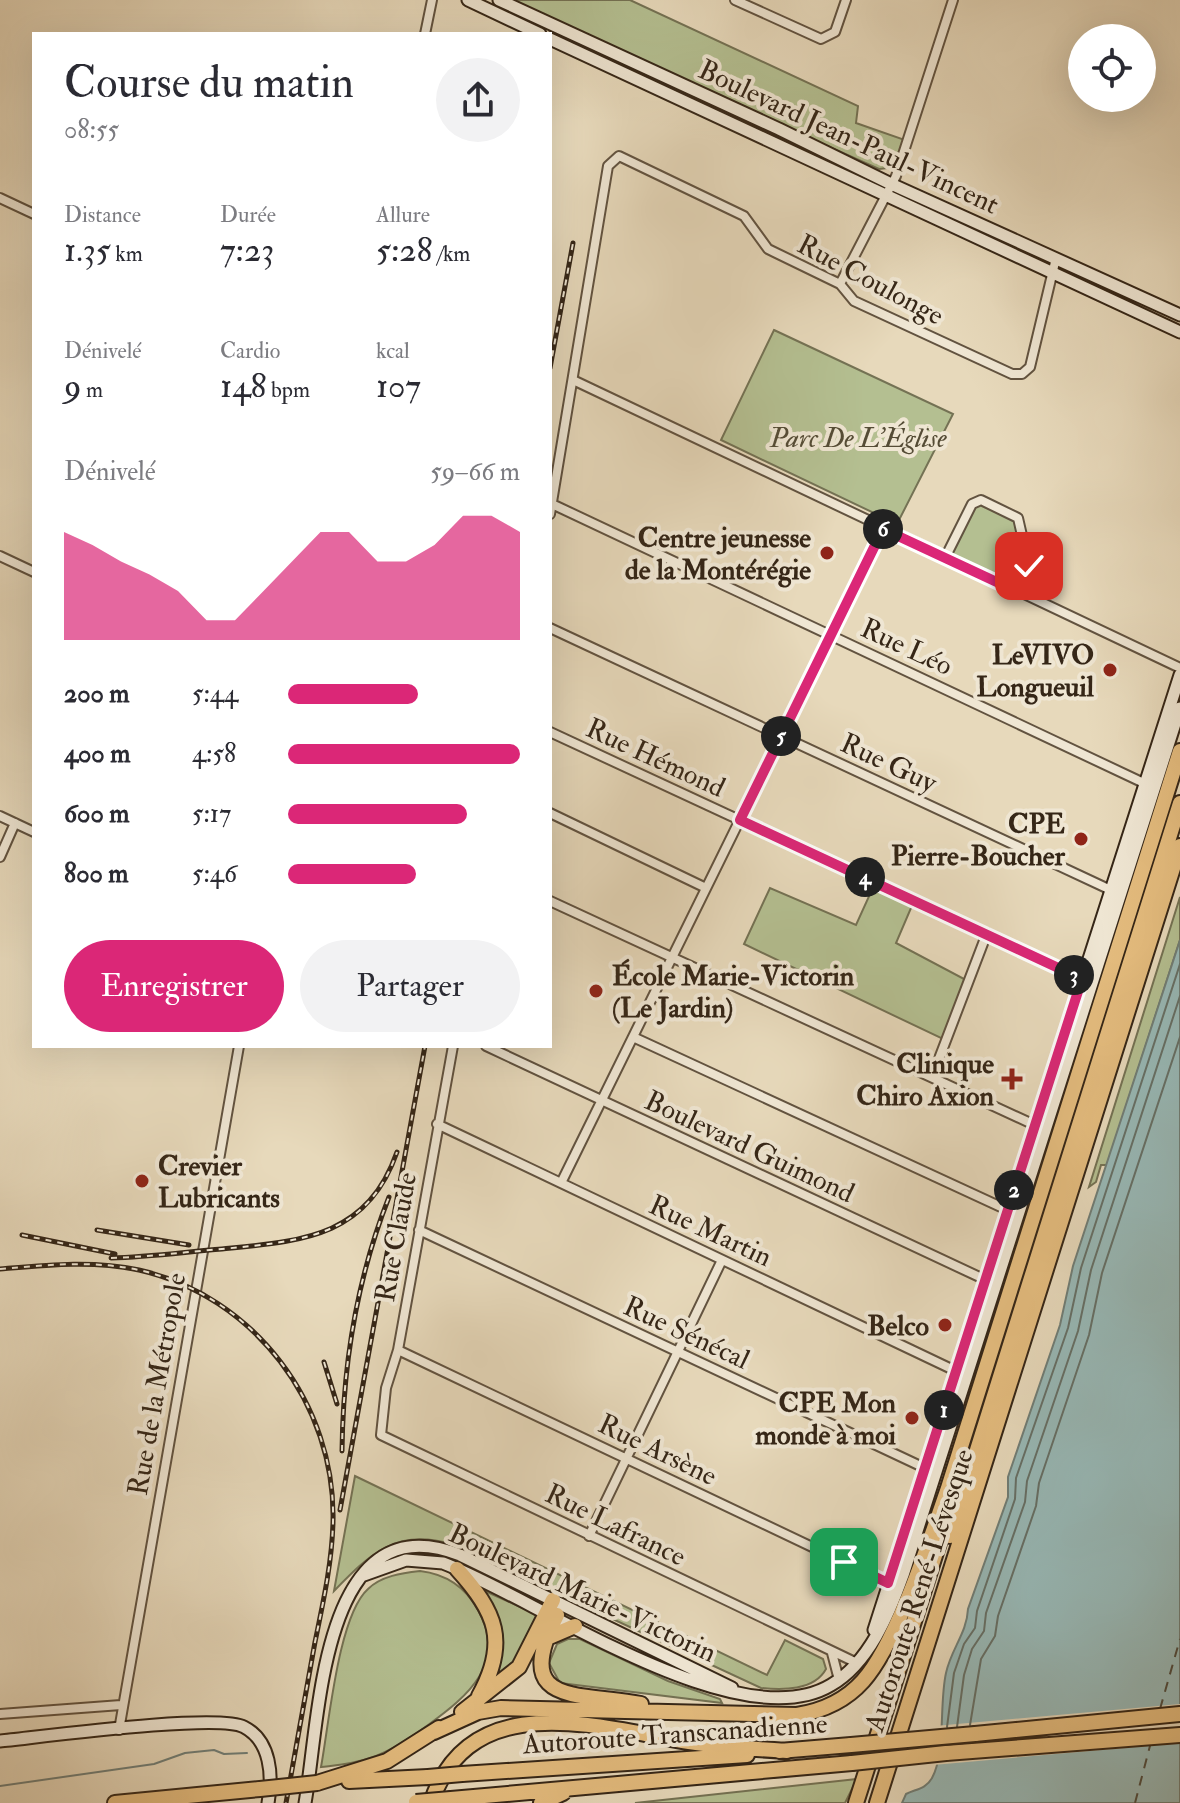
<!DOCTYPE html>
<html lang="fr">
<meta charset="utf-8">
<style>
:root{--surface:#fff;--page:#f2f2f3;--text:#2b2b33;--muted:#7c7c81;--accent:#db2777}
body{margin:0;font-family:"IM FELL Double Pica",serif;background:var(--page);color:var(--text);height:100vh;display:flex;flex-direction:column;font-size:30px;white-space:nowrap}
*{box-sizing:border-box;margin:0}
p{font-size:26px;color:var(--muted)}
.icon{flex:none;width:44px;height:44px;fill:none;stroke:currentColor;stroke-width:2;stroke-linecap:round;stroke-linejoin:round}
.map{position:relative;flex:1;overflow:hidden}
.side{position:absolute;left:32px;top:32px;width:520px;height:1016px;display:flex;flex-direction:column;background:var(--surface);border-radius:0px;box-shadow:0 8px 32px #0002}
.side>*{flex:none}
.buttons{position:absolute;left:1068px;top:24px;display:grid;gap:16px}
.buttons a{display:grid;place-items:center;width:88px;height:88px;border-radius:50%;background:var(--surface);box-shadow:0 8px 32px #0002;font-size:40px}
.pin{position:absolute;display:grid;place-items:center;width:68px;height:68px;color:#fff;margin:-34px;border-radius:16px;box-shadow:0 4px 12px #0006}
.km{position:absolute;width:40px;height:40px;margin:-20px;border-radius:50%;background:#222;color:#fff;font-size:22px;line-height:40px;text-align:center}
.round{display:grid;place-items:center;flex:none;width:84px;height:84px;border-radius:42px;background:var(--page)}
.headline{display:flex;align-items:center;justify-content:space-between;height:136px;padding:0 32px}
h1{font-size:44px;font-weight:600;line-height:60px}
.metrics{display:grid;grid-template-columns:repeat(3,1fr);gap:12px;height:136px;padding:8px 32px}
.metrics div{display:grid;align-content:center}
.metrics b{font-size:34px;font-weight:600}
.metrics small{font-size:22px;font-weight:400}
.metrics p{font-size:22px}
.chart{height:224px;padding:16px 32px}
.chart p{display:flex;justify-content:space-between}
.chart svg{width:100%;height:144px;margin-top:8px;fill:var(--accent);opacity:.7}
.cta{display:flex;gap:16px;margin-top:auto;padding:16px 32px}
.cta a{flex:1;height:92px;border-radius:48px;background:var(--accent);color:#fff;font-size:32px;font-weight:600;line-height:92px;text-align:center}
.cta a+a{background:var(--page);color:var(--text)}
ul{padding:0 32px;list-style:none;font-size:26px}
li{display:grid;grid-template-columns:128px 96px 1fr;align-items:center;height:60px}
li i{height:20px;border-radius:10px;background:var(--accent)}
.map>svg:first-child{display:block}
</style>
<div class="map">
<svg width="1180" height="1803" viewBox="0 0 1180 1803">
<rect width="100%" height="100%" fill="#e7d9bb"/>
<filter id="stains"><feTurbulence type="fractalNoise" baseFrequency=".0025" numOctaves="4"/><feColorMatrix values="0 0 0 0 .2 0 0 0 0 .09 0 0 0 0 .02 0 0 0 .5 -.17"/></filter>
<radialGradient id="worn" r=".72"><stop offset=".6" stop-color="#630" stop-opacity="0"/><stop offset="1" stop-color="#630" stop-opacity=".3"/></radialGradient>
<path fill="#b4bf91" stroke="#747254" stroke-width="2" d="M499,0H630L858,106L856,123L905,140L896,167L879,169Z
M774,330L953,414L897,524L721,440Z
M981,500L1018,518L1029,566L1016,591L945,558L972,504Z
M875,883L914,901L896,943L966,980L943,1039L744,944L770,888L856,925Z
M1180,897V940L1107,1165H1101L1096,1182L1089,1187Z
M355,1476L767,1675L785,1640L823,1659L826,1669C814,1691 782,1690 761,1688L451,1544C396,1528 370,1554 334,1591Z
M420,1571C445,1574 465,1586 478,1610C508,1663 468,1696 428,1725C410,1738 391,1751 370,1758C354,1764 338,1765 321,1767C329,1725 338,1616 368,1589C381,1576 402,1573 420,1571Z
M485,1591L538,1615L521,1657L495,1681C506,1648 501,1620 485,1591Z
M568,1639H580L668,1681L720,1699L722,1703L560,1683L549,1663L557,1644Z
M857,1779L845,1803H635Z"/>
<path fill="#98b9b7" stroke="#707e77" stroke-width="2" d="M1180,940V1803H902L906,1794C916,1789 926,1789 932,1778C946,1752 939,1704 946,1673C951,1649 967,1633 968,1609L1008,1497V1477L1060,1325L1073,1266Z"/>
<path fill="#e7d9bb" d="M1180,1704V1743L933,1765L935,1726Z"/>
<g fill="none" stroke-linecap="round" stroke-linejoin="round">
<path stroke="#667067" stroke-width="2" d="M970,1725L981,1659L995,1636L998,1616L1036,1506L1039,1483L1089,1335L1102,1273L1180,1037
M947,1727L954,1673L964,1644L975,1628L977,1611L1015,1499L1016,1478L1068,1328L1081,1268L1180,964
M957,1727L964,1675L972,1649L984,1631L986,1613L1025,1502L1027,1481L1078,1331L1091,1270L1180,996"/>
<path stroke="#707e77" stroke-width="2" d="M0,1786L154,1764L185,1753L214,1750L224,1754L247,1753"/>
<path stroke="#4e4b3f" stroke-width="2" stroke-dasharray="10 8" stroke-linecap="butt" d="M1160,1709L1180,1639
M1135,1803L1151,1742"/>
<g stroke="#625340" stroke-width="12">
<path id="street" d="M735,0L821,39L835,32L846,0
M425,34L432,0
M0,198L34,214
M840,284L896,176L953,0
M573,380L1180,668
M552,504L1148,785
M550,514L608,166L619,156L744,216L768,249L840,284L854,301L1012,374H1022L1030,367L1056,258
M0,556L34,572
M945,558L972,504L981,500L1018,518L1029,566L1016,591
M550,628L1115,892
M550,732L1084,980
M550,813L706,888
M0,816L34,832
M0,857L15,823
M550,901L1039,1127
M633,1037L1014,1213
M453,1046L398,1350L386,1388L381,1435L857,1663
M486,1046L988,1281
M932,1077L987,933
M437,1124L960,1373
M561,1183L883,529
M419,1230L929,1470
M398,1350L892,1585
M589,1536L722,1260
M832,1653L839,1680
M0,1714L121,1705
M119,1730L239,1046"/>
</g>
<g stroke="#352617" stroke-width="15">
<path id="secondary" d="M468,0L540,34
M499,0L779,129L891,184L1180,315
M550,39L1180,332
M364,1575L406,1560L443,1563C535,1598 738,1741 831,1685C869,1663 889,1614 903,1575L1180,708
M874,1630L1180,675
M0,1741C40,1737 218,1713 244,1727C271,1741 273,1776 268,1803
M305,1803C320,1721 320,1500 460,1555L732,1688"/>
</g>
<g stroke="#352617" stroke-width="18">
<path id="highway" d="M950,1536L1180,803
M457,1569C496,1612 509,1642 479,1696
M557,1615C511,1706 575,1692 641,1704
M547,1638L575,1626
M462,1712L519,1667L553,1600
M434,1732L478,1712L501,1708L797,1715C822,1711 846,1700 863,1681C897,1643 930,1539 948,1488L1180,751
M975,1734L1180,1714
M779,1751L851,1745
M946,1753L1180,1735
M462,1774L747,1755
M349,1781L428,1777
M317,1783L387,1761L439,1728
M451,1799L852,1763
M115,1803L260,1789
M431,1803C470,1685 600,1728 689,1742C722,1747 754,1749 787,1751
M541,1803L563,1793
M856,1803L946,1521
M877,1803L1180,846"/>
</g>
<use href="#street" stroke="#efe6d3" stroke-width="8"/>
<use href="#secondary" stroke="#efe6d3" stroke-width="11"/>
<use href="#highway" stroke="#e4bc7e" stroke-width="14"/>
<g stroke="#352617" stroke-width="5">
<path id="rail" d="M550,368L573,243
M97,1230L189,1245
M22,1235L115,1254
M111,1258C148,1257 185,1252 222,1249C301,1241 367,1238 397,1152
M0,1269C46,1265 93,1260 139,1270C254,1296 336,1404 333,1522C332,1563 323,1603 315,1642C305,1696 296,1749 286,1803
M324,1362L337,1404
M342,1451C343,1363 357,1278 389,1197
M340,1510L425,1046"/>
</g>
<use href="#rail" stroke="#efe6d3" stroke-width="2" stroke-dasharray="6" stroke-linecap="butt"/>
<g stroke="#352617" stroke-width="18" stroke-linecap="butt">
<path id="highway-bridge" d="M851,1745L975,1734
M852,1763L946,1753
M428,1777L462,1774
M260,1789L317,1783
M416,1802L451,1799"/>
</g>
<use href="#highway-bridge" stroke="#e4bc7e" stroke-width="14"/>
</g>
<g fill="none" stroke-linecap="round" stroke-linejoin="round">
<g stroke="#fff" stroke-width="16">
<path id="route" d="M844,1562L888,1583L1082,979L740,820L883,529L1016,591L1029,566"/>
</g>
<use href="#route" stroke="#db2777" stroke-width="10"/>
</g>
<g fill="#8f2418" stroke="#efe6d3" stroke-width="3">
<circle cx="827" cy="553" r="8"/>
<circle cx="1110" cy="670" r="8"/>
<circle cx="1081" cy="839" r="8"/>
<circle cx="596" cy="991" r="8"/>
<path d="M1008 1067h8v8h8v8h-8v8h-8v-8h-8v-8h8z"/>
<circle cx="142" cy="1181" r="8"/>
<circle cx="945" cy="1325" r="8"/>
<circle cx="912" cy="1418" r="8"/>
</g>
<g text-anchor="middle" stroke-width="8" stroke-linejoin="round" paint-order="stroke">
<g font-size="28" fill="#352617" stroke="#efe6d3">
<text transform="translate(849 136) rotate(25)" y="10">Boulevard Jean-Paul-Vincent</text>
<text transform="translate(871 279) rotate(28)" y="10">Rue Coulonge</text>
<text transform="translate(907 646) rotate(25)" y="10">Rue Léo</text>
<text transform="translate(656 757) rotate(25)" y="10">Rue Hémond</text>
<text transform="translate(889 762) rotate(25)" y="10">Rue Guy</text>
<text transform="translate(750 1146) rotate(25)" y="10">Boulevard Guimond</text>
<text transform="translate(711 1230) rotate(25)" y="10">Rue Martin</text>
<text transform="translate(395 1237) rotate(-80)" y="10">Rue Claude</text>
<text transform="translate(687 1332) rotate(25)" y="10">Rue Sénécal</text>
<text transform="translate(156 1384) rotate(-80)" y="10">Rue de la Métropole</text>
<text transform="translate(658 1449) rotate(26)" y="10">Rue Arsène</text>
<text transform="translate(616 1524) rotate(26)" y="10">Rue Lafrance</text>
<text transform="translate(918 1590) rotate(-72)" y="10">Autoroute René-Lévesque</text>
<text transform="translate(583 1592) rotate(25)" y="10">Boulevard Marie-Victorin</text>
<text transform="translate(675 1733) rotate(-4)" y="10">Autoroute Transcanadienne</text>
</g>
<g font-size="28" font-style="italic" fill="#554c36" stroke="#efe6d3">
<text x="858" y="447">Parc De L'Église</text>
</g>
<g font-size="28" font-weight="bold" fill="#352617" stroke="#efe6d3" text-anchor="end">
<text x="811" y="547">Centre jeunesse<tspan x="811" dy="32">de la Montérégie</tspan></text>
<text x="1094" y="664">LeVIVO<tspan x="1094" dy="32">Longueuil</tspan></text>
<text x="1065" y="833">CPE<tspan x="1065" dy="32">Pierre-Boucher</tspan></text>
<text x="612" y="985" text-anchor="start">École Marie-Victorin<tspan x="612" dy="32">(Le Jardin)</tspan></text>
<text x="994" y="1073">Clinique<tspan x="994" dy="32">Chiro Axion</tspan></text>
<text x="158" y="1175" text-anchor="start">Crevier<tspan x="158" dy="32">Lubricants</tspan></text>
<text x="929" y="1335">Belco</text>
<text x="896" y="1412">CPE Mon<tspan x="896" dy="32">monde à moi</tspan></text>
</g>
</g>
<rect width="100%" height="100%" filter="url(#stains)"/>
<rect width="100%" height="100%" fill="url(#worn)"/>
</svg>
<div class="buttons">
<a><svg class="icon" aria-label="locate" viewBox="0 0 24 24"><circle cx="12" cy="12" r="6"/><path d="M12 2v4M12 18v4M2 12h4M18 12h4"/></svg></a>
</div>
<div class="pin" style="left:844px;top:1562px;background:#1e9e55"><svg class="icon" aria-label="arrive" viewBox="0 0 24 24"><path d="M6 21V4h12l-3 4 3 4H6"/></svg></div>
<div class="pin" style="left:1029px;top:566px;background:#d93025"><svg class="icon" aria-label="check" viewBox="0 0 24 24"><path d="M5 12l5 5 9-10"/></svg></div>
<b class="km" style="left:944px;top:1410px">1</b>
<b class="km" style="left:1014px;top:1190px">2</b>
<b class="km" style="left:1074px;top:975px">3</b>
<b class="km" style="left:865px;top:877px">4</b>
<b class="km" style="left:781px;top:736px">5</b>
<b class="km" style="left:883px;top:529px">6</b>
<section class="side">
<div class="headline"><div><h1>Course du matin</h1><p>08:55</p></div><a class="round"><svg class="icon" aria-label="share" viewBox="0 0 24 24"><path d="M12 15V3M7 8l5-5 5 5M5 13v7h14v-7"/></svg></a></div>
<div class="metrics">
<div><p>Distance</p><b>1.35<small> km</small></b></div>
<div><p>Durée</p><b>7:23</b></div>
<div><p>Allure</p><b>5:28<small> /km</small></b></div>
</div>
<div class="metrics">
<div><p>Dénivelé</p><b>9<small> m</small></b></div>
<div><p>Cardio</p><b>148<small> bpm</small></b></div>
<div><p>kcal</p><b>107</b></div>
</div>
<div class="chart"><p><span>Dénivelé</span>59–66 m</p>
<svg viewBox="0 0 160 44" preserveAspectRatio="none"><path d="M0 44V11L10 15L20 20L30 24L40 29L50 38L60 38L70 29L80 20L90 11L100 11L110 20L120 20L130 15L140 6L150 6L160 11V44z"/></svg>
</div>
<ul>
<li><b>200 m</b>5:44<i style="width:56%"></i></li>
<li><b>400 m</b>4:58<i style="width:100%"></i></li>
<li><b>600 m</b>5:17<i style="width:77%"></i></li>
<li><b>800 m</b>5:46<i style="width:55%"></i></li>
</ul>
<div class="cta"><a>Enregistrer</a><a>Partager</a></div>
</section>
</div>
